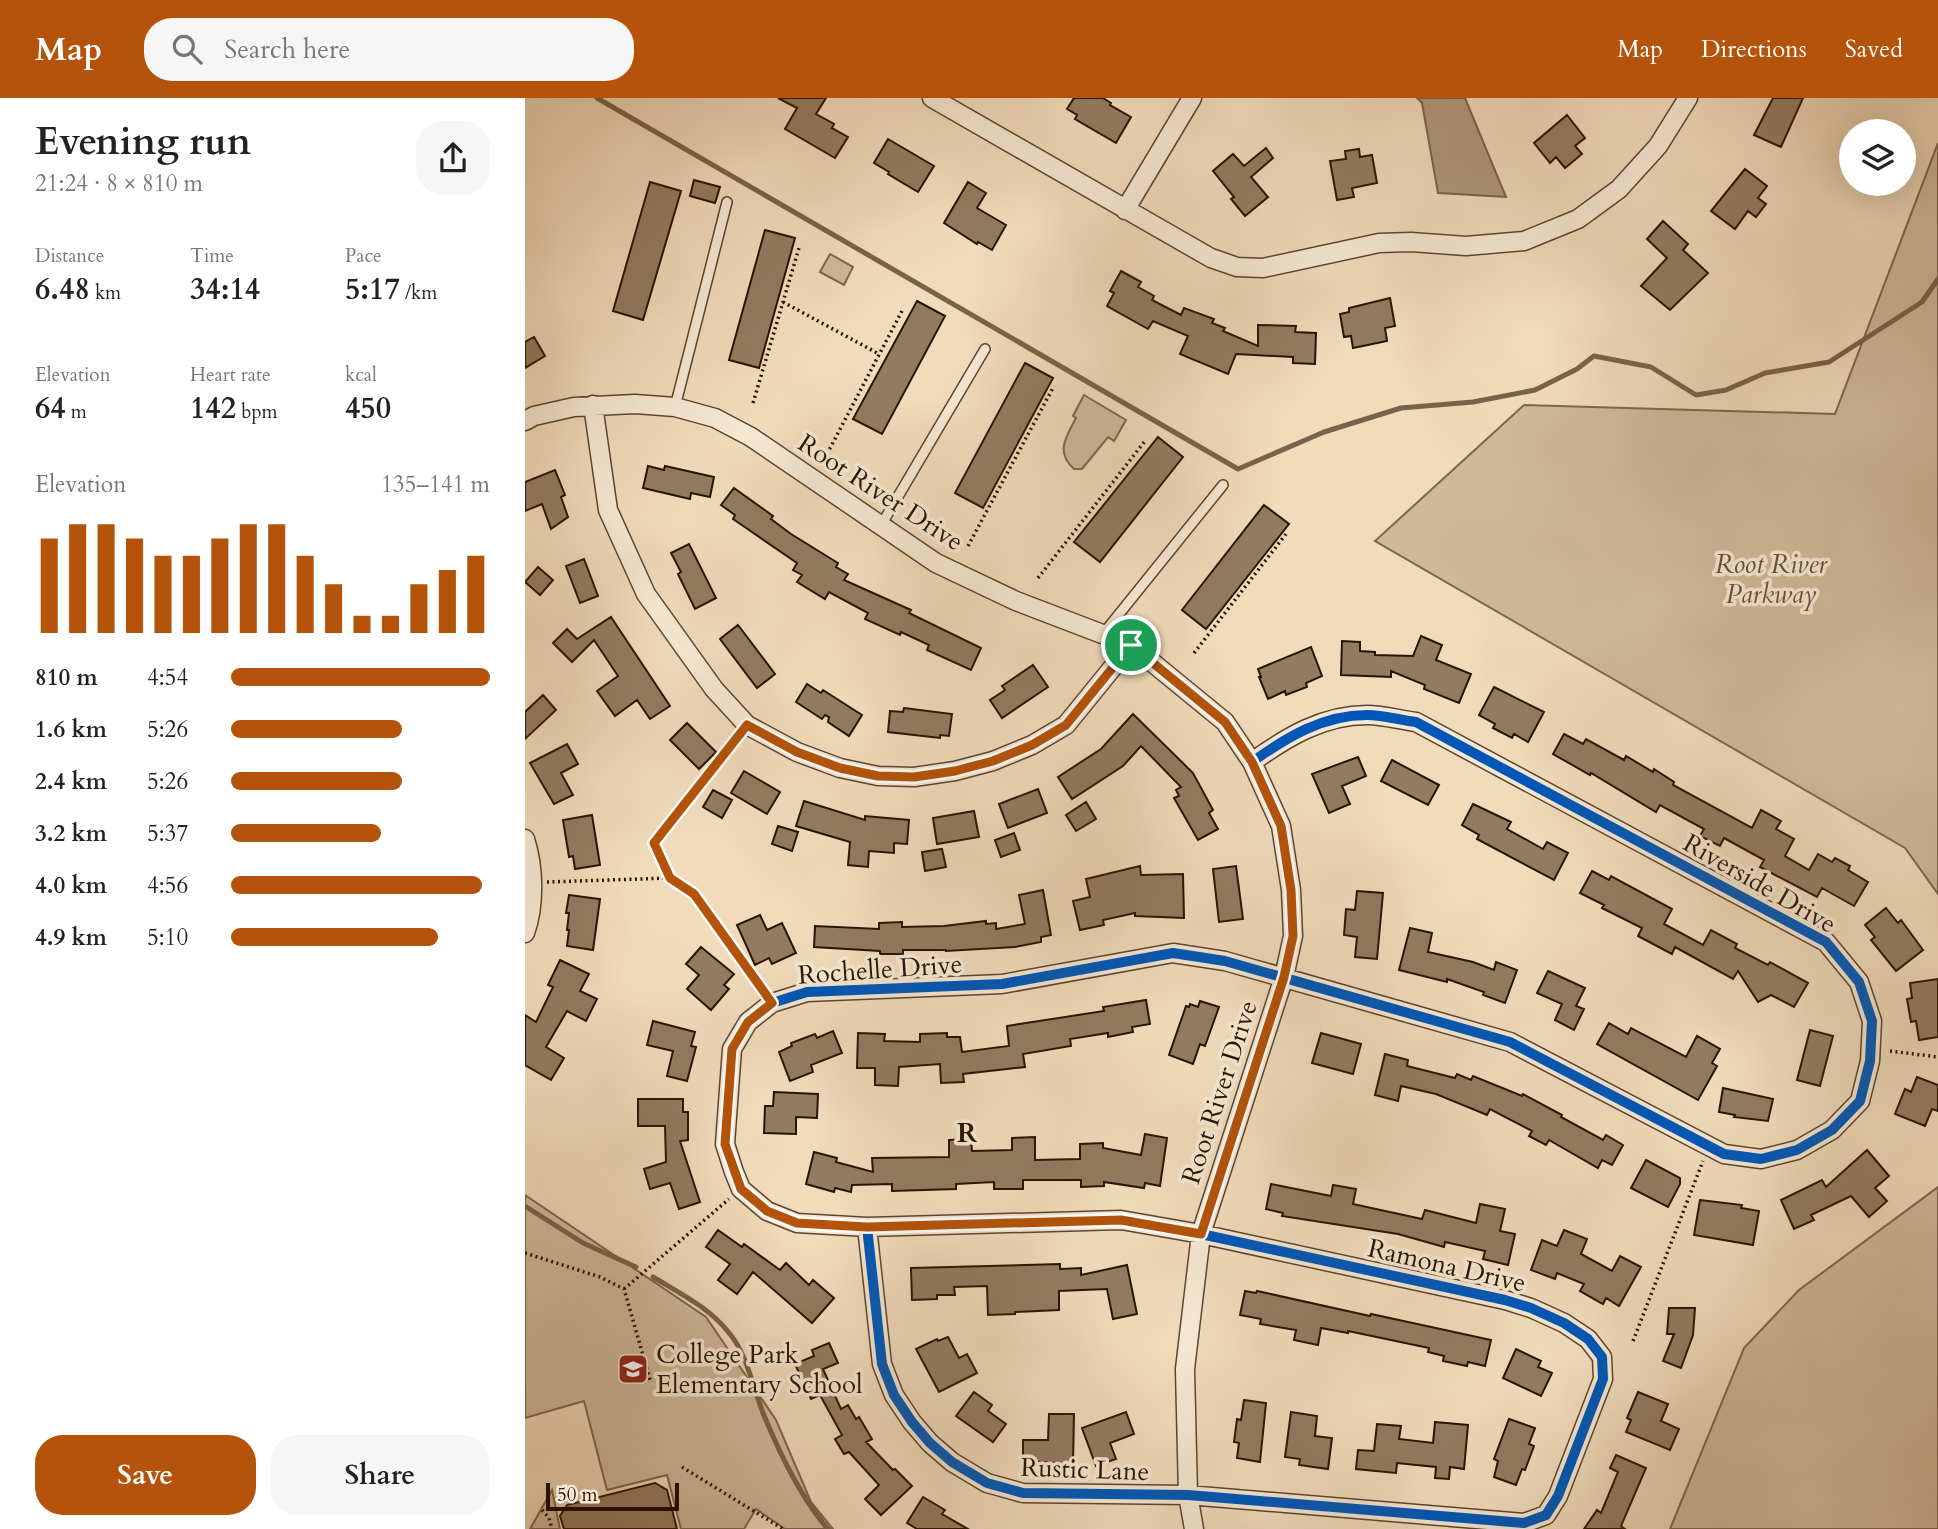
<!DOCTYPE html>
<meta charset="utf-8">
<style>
:root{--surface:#fff;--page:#f6f6f6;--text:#222;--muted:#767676;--accent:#b45309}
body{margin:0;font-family:Cardo,serif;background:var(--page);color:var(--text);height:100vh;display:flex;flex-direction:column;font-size:26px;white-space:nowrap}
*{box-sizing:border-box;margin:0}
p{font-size:23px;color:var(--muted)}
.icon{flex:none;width:38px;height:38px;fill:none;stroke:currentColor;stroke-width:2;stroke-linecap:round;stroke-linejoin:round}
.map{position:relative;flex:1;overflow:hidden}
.side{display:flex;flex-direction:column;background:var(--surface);width:525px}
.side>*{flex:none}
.controls{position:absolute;left:1314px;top:21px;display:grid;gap:14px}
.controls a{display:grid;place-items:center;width:77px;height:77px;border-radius:50%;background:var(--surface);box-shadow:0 7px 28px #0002;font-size:35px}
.scale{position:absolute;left:21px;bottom:18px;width:133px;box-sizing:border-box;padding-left:7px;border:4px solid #2b1300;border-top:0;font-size:19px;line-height:24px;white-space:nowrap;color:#2b1300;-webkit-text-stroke:5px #f6e8d3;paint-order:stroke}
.pin{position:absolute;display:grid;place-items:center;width:60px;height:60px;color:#fff;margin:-30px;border:4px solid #fff;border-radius:50%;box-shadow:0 2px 7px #0007}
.round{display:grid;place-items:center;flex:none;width:74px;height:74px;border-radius:28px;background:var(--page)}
.headline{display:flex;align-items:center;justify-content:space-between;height:119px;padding:0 35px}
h1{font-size:38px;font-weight:700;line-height:52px}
.stats{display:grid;grid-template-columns:repeat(3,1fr);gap:10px;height:119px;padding:7px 35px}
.stats div{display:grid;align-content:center}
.stats b{font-size:30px;font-weight:700}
.stats small{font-size:19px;font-weight:400}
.stats p{font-size:19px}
.chart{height:196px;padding:14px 35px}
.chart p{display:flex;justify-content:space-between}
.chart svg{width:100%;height:126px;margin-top:7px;stroke:var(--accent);stroke-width:6}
.button{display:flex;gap:14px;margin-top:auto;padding:14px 35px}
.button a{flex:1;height:80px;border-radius:28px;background:var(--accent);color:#fff;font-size:28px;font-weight:700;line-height:80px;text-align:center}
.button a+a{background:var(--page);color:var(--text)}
ul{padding:0 35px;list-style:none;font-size:23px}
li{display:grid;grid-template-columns:112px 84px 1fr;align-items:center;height:52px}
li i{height:18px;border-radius:9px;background:var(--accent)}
header{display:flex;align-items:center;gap:42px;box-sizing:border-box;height:98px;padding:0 35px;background:var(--accent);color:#fff}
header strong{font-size:33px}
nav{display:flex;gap:38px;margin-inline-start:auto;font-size:24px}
.search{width:490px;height:63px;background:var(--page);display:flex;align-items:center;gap:18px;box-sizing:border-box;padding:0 24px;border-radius:28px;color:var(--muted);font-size:26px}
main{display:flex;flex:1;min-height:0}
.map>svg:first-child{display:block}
</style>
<header>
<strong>Map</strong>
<div class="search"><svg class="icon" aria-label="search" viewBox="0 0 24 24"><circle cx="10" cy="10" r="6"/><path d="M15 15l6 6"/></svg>Search here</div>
<nav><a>Map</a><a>Directions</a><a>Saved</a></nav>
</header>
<main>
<section class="side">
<div class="headline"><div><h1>Evening run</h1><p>21:24 · 8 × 810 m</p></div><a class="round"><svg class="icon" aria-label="share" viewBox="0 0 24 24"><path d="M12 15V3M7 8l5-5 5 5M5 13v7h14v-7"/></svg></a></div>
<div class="stats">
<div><p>Distance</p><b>6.48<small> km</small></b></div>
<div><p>Time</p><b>34:14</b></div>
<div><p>Pace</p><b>5:17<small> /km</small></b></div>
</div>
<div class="stats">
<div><p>Elevation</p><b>64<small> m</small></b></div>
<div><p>Heart rate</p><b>142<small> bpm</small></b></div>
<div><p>kcal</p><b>450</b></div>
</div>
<div class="chart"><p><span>Elevation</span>135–141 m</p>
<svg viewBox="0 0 160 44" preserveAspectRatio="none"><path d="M5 44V11M15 44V6M25 44V6M35 44V11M45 44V17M55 44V17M65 44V11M75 44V6M85 44V6M95 44V17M105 44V27M115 44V38M125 44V38M135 44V27M145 44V22M155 44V17"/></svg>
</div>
<ul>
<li><b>810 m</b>4:54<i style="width:100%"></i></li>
<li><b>1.6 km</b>5:26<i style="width:66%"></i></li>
<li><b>2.4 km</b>5:26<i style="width:66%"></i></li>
<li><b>3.2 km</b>5:37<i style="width:58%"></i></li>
<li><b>4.0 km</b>4:56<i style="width:97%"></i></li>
<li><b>4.9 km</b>5:10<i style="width:80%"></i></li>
</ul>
<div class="button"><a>Save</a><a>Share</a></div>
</section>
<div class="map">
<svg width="1413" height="1431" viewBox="0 0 1413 1431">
<rect width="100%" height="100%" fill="#f1dbbb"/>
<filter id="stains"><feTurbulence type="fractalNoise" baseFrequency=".00286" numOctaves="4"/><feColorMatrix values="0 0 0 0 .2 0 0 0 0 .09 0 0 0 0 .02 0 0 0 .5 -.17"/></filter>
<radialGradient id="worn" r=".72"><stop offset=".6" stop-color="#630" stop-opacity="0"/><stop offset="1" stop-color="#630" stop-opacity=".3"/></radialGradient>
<path fill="#cfb99b" stroke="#7d664e" stroke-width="2" d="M1413,45V796L1380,750L850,443L999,307L1310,316Z
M305,156L328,169L319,187L295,174Z
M559,297L601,322L589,343L583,339L557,371H549C530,354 541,339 551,320L548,318Z
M1413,1089V1431H1145L1219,1250L1274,1192Z
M0,1097L181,1219L251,1322L286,1404L308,1431H260L231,1411L219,1431H156L142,1377L82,1392L59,1303L0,1320Z
M27,1392L35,1431H5Z"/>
<path fill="#ae977b" stroke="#7a624a" stroke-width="2" d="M892,0H940L981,99L913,95L897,5Z"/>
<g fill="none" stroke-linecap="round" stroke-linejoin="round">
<path stroke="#7a624a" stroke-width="5" d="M72,0L713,371L799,334L876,310L948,304L1010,292L1052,271L1069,258L1126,269L1171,297L1201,292L1240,275L1304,264L1397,204L1413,181
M0,1108L58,1145L111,1169
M128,1179C156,1196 185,1210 205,1236C222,1257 228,1289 238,1315C254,1354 275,1399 303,1431"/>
</g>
<path fill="#927b61" stroke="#2b1300" stroke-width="2" d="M253,0H301L291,16L309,26L307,30L323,39L310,60L260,31L272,10Z
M549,0H578L586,5L585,7L606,19L591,45L550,21L552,17L542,11Z
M1248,0H1278L1256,49L1229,37Z
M1042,17L1060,40L1050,48L1057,56L1040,70L1031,59L1025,65L1009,45Z
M363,41L409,68L393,94L363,76L364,74L349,65Z
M741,50L748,60L726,79L743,99L720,118L706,101L709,99L688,73L708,56L719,68Z
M834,51L835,59L847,57L852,85L827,90L829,99L812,102L805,63L821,61L820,53Z
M1220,71L1242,88L1233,100L1241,106L1231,119L1223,113L1210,131L1186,113Z
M169,82L195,89L190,105L165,98Z
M125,84L156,93L118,222L88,213Z
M443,84L461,95L452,110L481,127L467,152L453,144L452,146L419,125Z
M1138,123L1163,146L1158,152L1183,175L1145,212L1116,188L1142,160L1122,141Z
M240,132L270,140L234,270L204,262Z
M596,173L616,184L613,189L629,198L627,202L656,217L659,210L689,221L687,225L700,230L698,233L733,248V227L771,228L770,234L791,235L790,266L768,265V259L711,256L703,276L655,256L663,238L628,223L623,231L582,208L589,195L585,193Z
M865,200L870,228L860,230L862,243L828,250L826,238L819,239L815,216L824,214V210Z
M392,203L420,218L357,336L328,321Z
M9,239L20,258L0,270V244Z
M500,265L528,280L458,410L430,395Z
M633,339L658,359L575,464L549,444Z
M123,368L139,372L140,368L189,379L185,399L166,395L165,401L118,390Z
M30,372L40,397L36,399L43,419L26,431L17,406L0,413V384Z
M209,390L248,418L246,421L266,436L313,465L311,469L323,476L319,482L386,512L384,515L456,550L446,572L402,552L404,547L376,534L375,537L340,521L343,515L304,494L300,501L272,484L277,477L268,472L272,465L208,421L210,417L196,407Z
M739,407L764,426L681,531L657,512Z
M164,446L191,500L170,511L153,476L156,474L146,455Z
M59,461L73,498L55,505L41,468Z
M13,469L28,482L15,497L0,484Z
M86,519L145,608L125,621L112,602L90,618L72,593L93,578L69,542L47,564L28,545L42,531L52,541Z
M213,527L250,576L232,590L195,541Z
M896,538L917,547L911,562L946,576L934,605L899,591L900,587L866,573V579L816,577L817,543L835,544V553L850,554V557L888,558Z
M786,549L797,578L781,585L782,589L761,597L760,593L743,601L734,579H736L733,571Z
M508,567L523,589L477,620L465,602L480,592L477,588Z
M282,586L296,595L298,592L337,617L324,638L303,624L304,619L300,617L297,621L271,604Z
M969,589L1019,614L1003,644L989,636L987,640L968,630L970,626L954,617Z
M18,597L31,612L0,641V614Z
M379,610L427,616L424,638L415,637V640L363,634L365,613L378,614Z
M608,616L668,675L688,712L684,715L693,731L673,742L649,700L654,698L651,692L656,689L616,648L598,668L547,701L533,679L576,651Z
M162,625L191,654L174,671L145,642Z
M1039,636L1058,646L1061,641L1099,662L1101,658L1128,674L1129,671L1149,684L1148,687L1227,730L1236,712L1256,723L1251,731L1269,741L1260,758L1284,772L1293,756L1307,764L1310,760L1325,768L1323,772L1343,784L1329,808L1297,790L1292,799L1235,769L1239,762L1199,740L1195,748L1175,738L1179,731L1135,707L1131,714L1066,675L1065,677L1028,656Z
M42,646L53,666L36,675L48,697L29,706L5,665Z
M833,659L841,678L817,688L825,706L804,715L787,676Z
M867,662L914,687L903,707L856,683Z
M219,673L255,694L242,716L206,695Z
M513,691L522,715L483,730L474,706Z
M188,692L207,702L197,720L178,709Z
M279,703L340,722V718L384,722L382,746L369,745V755L344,753L343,769L323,767L325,744L271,728Z
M561,704L571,721L551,733L541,717Z
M948,706L986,724L982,731L1018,751L1022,744L1043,755L1029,782L952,741L954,737L937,727Z
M449,713L454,739L412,746L408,720Z
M67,717L75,767L50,771L48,758L44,759L38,722Z
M253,728L273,734L267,753L247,746Z
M489,735L495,752L476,759L470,742Z
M417,751L421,769L400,773L397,754Z
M615,768L616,777L658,776L659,820L610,818V815L578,822L579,827L555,832L548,803L565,799L561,781Z
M711,768L718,821L694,824L688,771Z
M1067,773L1084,782L1086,778L1147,811L1139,826L1178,847L1186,832L1212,846L1210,850L1243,867L1245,864L1283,885L1269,909L1246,897L1233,904L1213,873L1208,881L1150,849L1147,856L1113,838L1117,830L1077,810L1079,807L1055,795Z
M518,792L526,837L516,839V844L490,849L421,853V852H378V856H355V853L289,849L290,828L354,831V825L377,824V829L419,828L461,823V826L471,825V831L500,826L494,797Z
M832,793L858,795L852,861L830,859L832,839L819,837L821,811L830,812Z
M44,797L75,801L68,852L42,848L44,832H42L44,815H41Z
M1361,810L1373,825L1376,822L1398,852L1371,873L1346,842L1350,839L1340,827Z
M235,817L242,832L257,825L271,855L247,866L244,860L230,867L212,827Z
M885,830L907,835L903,854L948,864L969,872L971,864L992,872L980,905L958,897L959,894L922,881V884L874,872Z
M176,849L209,876L199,887L204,891L186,912L162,891L174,877L161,866Z
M35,862L64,876L55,893L72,901L61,923L42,913L21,949L39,960L26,982L0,967V917L11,924L28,889L23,887Z
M1023,873L1060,890L1051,908L1059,911L1049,932L1030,922L1037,906L1012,895Z
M1413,881V939L1394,942L1391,923L1386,924L1382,901L1387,900L1385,885Z
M621,902L625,926L607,929L608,934L583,939V935L545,941L546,948L498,956L500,969L438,976L439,984L416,985L415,966L374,969L373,988L350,987V970H332L333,935L360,936L359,943L395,944V936L422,935V939H435L437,954L484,948L482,928L579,913L578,909Z
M675,903L694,909L680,948L675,946L668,966L644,957L661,908L664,909L665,906L673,909Z
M128,923L170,934L166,948L171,949L162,983L142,978L148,953L122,947Z
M1084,925L1103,936L1106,930L1161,959L1172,938L1195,951L1187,965L1192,968L1173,1002L1072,946Z
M1285,932L1308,938L1295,988L1272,982Z
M308,933L317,955L286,967L288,974L265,983L254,954L267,948L266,945L290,936L292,940Z
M796,935L836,946L828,976L787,965Z
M860,956L883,962L882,968L930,980L932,976L946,982L948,978L997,998L998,996L1037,1017L1036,1019L1078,1042L1081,1037L1098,1047L1087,1067L1077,1062L1073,1070L1024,1042L1021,1047L1004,1038L1007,1033L965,1011L962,1017L911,996L876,988L873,1003L850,997Z
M1392,979L1413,987V1013L1407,1011L1400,1028L1370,1016L1380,991L1386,994Z
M1198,990L1248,1001L1243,1023L1209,1019L1210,1017L1194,1014Z
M249,994L293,996L292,1020L271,1019V1036L239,1035L240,1008H248Z
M113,1001H158V1014H163V1042L155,1043L175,1104L154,1111L145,1085L125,1091L119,1071L141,1064L140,1028H113Z
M620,1036L642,1040L635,1088L620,1085L619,1090L579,1084V1088L556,1089V1082H498V1091H469V1084L431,1086V1091L367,1093V1086L327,1087L326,1094L310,1090L309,1094L281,1086L289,1054L312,1060L311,1064L348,1074L347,1060L424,1059V1042L446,1041L447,1053L487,1052V1040L510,1039V1062L555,1061V1046L578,1045V1050L616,1057Z
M1342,1052L1364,1078L1350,1090L1362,1103L1344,1119L1326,1098L1286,1117L1289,1122L1269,1131L1256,1102L1297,1082L1301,1089Z
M1121,1062L1155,1080V1086L1143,1109L1106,1090Z
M746,1086L806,1098L808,1087L831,1091L828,1106L897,1121L900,1112L951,1125L955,1106L980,1111L975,1133L990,1136L983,1167L958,1161L960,1153L920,1144L919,1149L873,1136L757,1118L758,1115L741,1111Z
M1175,1102L1217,1107L1216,1110L1234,1113L1228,1147L1169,1137Z
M193,1132L217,1149L219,1146L255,1172L261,1165L284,1187L288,1182L309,1200L287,1225L228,1174L212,1196L193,1182L205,1166L181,1149Z
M1039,1132L1062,1141L1056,1156L1087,1173L1095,1158L1116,1169L1094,1208L1081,1200L1078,1206L1055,1193L1059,1186L1032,1175L1030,1181L1006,1172L1017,1142L1032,1148Z
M535,1166V1171L556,1170V1177L602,1167L612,1216L588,1221L582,1191L534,1193V1212L490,1214V1216L463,1217L462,1188L429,1189L430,1197H412V1201L387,1202L386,1170Z
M720,1193L731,1195L732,1193L845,1218L846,1216L966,1242L960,1268L943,1264L942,1268L918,1263L919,1258L903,1254L904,1250L823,1233V1235L796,1230L793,1247L769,1242L771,1232L735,1226L736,1221L715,1217Z
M1144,1210H1170L1168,1237L1156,1270L1138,1263L1149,1236H1142Z
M423,1239L434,1260L442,1256L452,1275L414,1294L391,1251L412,1241L413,1243Z
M304,1245L313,1265L298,1271L316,1311L323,1307L331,1321L334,1319L347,1341L341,1344L368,1372L370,1371L387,1388L356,1417L340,1401L354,1387L324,1354L319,1356L310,1341L317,1337L295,1297L286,1301L270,1266L289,1258L287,1252Z
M991,1251L1016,1263L1013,1269L1027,1275L1016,1298L978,1280Z
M449,1294L467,1307L463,1313L481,1326L468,1344L431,1318Z
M1113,1294L1143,1306L1136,1323L1154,1331L1145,1352L1101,1334L1106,1322L1102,1320Z
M719,1302L741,1305L735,1364L712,1360L714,1345L709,1344L712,1321L716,1322Z
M601,1314L609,1336L585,1345L591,1361L571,1368L557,1330Z
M766,1314L792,1318L790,1338L807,1340L803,1371L774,1367L775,1361L760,1359Z
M524,1316H549L548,1366L498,1363V1342H523Z
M984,1321L1010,1330L1004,1346L1009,1348L1000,1372L997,1371L991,1387L969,1379L973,1363L969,1361Z
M910,1324L943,1327L939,1371L925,1369L924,1381L910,1380L911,1369L872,1365L871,1375L831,1371L833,1352L849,1353L852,1326L876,1328L874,1341L908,1345Z
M1091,1357L1121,1370L1096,1428L1100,1431H1059L1072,1412L1076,1415L1093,1374L1085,1370Z
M130,1385L142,1392L152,1431H39L35,1418L42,1407Z
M398,1399L420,1412L417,1416L443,1431H392L382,1425Z"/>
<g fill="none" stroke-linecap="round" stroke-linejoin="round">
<g stroke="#5c452f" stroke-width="12">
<path id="lane" d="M150,309L202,104
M355,429L460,251
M578,536L698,387"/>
</g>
<g stroke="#5c452f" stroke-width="21">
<path id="street" d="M407,0L686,160L712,169L738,170L854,145L886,144L941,148L999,143L1053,121L1094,91L1133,48L1163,0
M600,112L667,0
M68,307L83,412L121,496L189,591L222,627L272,654L315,670L353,678L389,679L430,673L468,663L507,647L541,627L606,547
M0,323L9,318L49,309L110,306L150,309L190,320L226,339L411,465L491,503L606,547L700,624L727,664L756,728L766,792L768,838L759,879L676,1136L660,1271L663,1397L669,1431
M0,741C9,769 10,807 0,835
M342,1129L357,1266L369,1297L387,1324L405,1345L427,1364L462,1385L498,1395L663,1397L999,1425L1021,1417L1033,1398L1078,1281L1077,1259L1063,1241L1039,1225L1006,1210L980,1202L676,1136L596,1122L342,1129L272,1125L242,1113L216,1091L209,1074L200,1046L207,951L223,924L247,905L282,894L477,886L648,855L700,863L985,944L1199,1056L1236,1061L1272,1052L1307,1032L1335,1003L1345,963L1347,923L1334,884L1301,844L891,624C875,622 858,617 842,617C798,617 762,639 727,664"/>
</g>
<path stroke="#2b1300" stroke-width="3.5" stroke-dasharray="2 3.5" stroke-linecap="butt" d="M258,204L354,256
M228,305L274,150
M302,356L378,211
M443,448L529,288
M513,480L620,343
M669,555L761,436
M145,780L129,745L212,640
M22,784L145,780L168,796L237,892
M1365,953L1413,959
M0,1155L75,1179L99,1191L126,1285
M99,1191L204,1101
M1108,1243L1178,1063
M157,1369L258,1431
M17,1412L24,1420L27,1431"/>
<use href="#lane" stroke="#f6e8d3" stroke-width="9"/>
<use href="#street" stroke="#f6e8d3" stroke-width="18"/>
<g stroke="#f6e8d3" stroke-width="15">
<path id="cycleway" d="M342,1129L357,1266L369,1297L387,1324L405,1345L427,1364L462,1385L498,1395L663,1397L999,1425L1021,1417L1033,1398L1078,1281L1077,1259L1063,1241L1039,1225L1006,1210L980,1202L676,1136L596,1122L342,1129L272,1125L242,1113L216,1091L209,1074L200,1046L207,951L223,924L247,905L282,894L477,886L648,855L700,863L985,944L1199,1056L1236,1061L1272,1052L1307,1032L1335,1003L1345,963L1347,923L1334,884L1301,844L891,624C875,622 858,617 842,617C798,617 762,639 727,664"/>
</g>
<use href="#cycleway" stroke="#0057b8" stroke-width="10"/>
</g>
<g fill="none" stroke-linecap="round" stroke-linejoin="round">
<g stroke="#fff" stroke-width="14">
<path id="route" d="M606,547L700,624L727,664L756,728L766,792L768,838L759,879L676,1136L596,1122L342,1129L272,1125L242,1113L216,1091L200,1046L207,951L223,924L247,905L169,796L145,780L129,745L222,627L272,654L315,670L353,678L389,679L430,673L468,663L507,647L541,627Z"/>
</g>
<use href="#route" stroke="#b45309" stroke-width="9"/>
</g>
<defs>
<g id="school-square" transform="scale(1.575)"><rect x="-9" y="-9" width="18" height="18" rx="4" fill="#8f2418" stroke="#f6e8d3"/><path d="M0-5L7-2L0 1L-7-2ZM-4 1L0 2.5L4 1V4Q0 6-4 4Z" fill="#fff"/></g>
</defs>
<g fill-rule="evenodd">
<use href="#school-square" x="108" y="1271"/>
</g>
<g text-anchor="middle" stroke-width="7" stroke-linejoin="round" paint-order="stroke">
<g font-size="26" fill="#2b1300" stroke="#f6e8d3">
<text transform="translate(356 394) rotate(33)" y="9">Root River Drive</text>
<text transform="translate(1235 785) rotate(30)" y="9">Riverside Drive</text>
<text transform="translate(355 871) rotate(-4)" y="9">Rochelle Drive</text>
<text transform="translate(694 994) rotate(-72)" y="9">Root River Drive</text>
<text transform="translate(922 1167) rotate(13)" y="9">Ramona Drive</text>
<text transform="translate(560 1371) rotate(2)" y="9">Rustic Lane</text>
</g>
<g font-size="26" font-style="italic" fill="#644d36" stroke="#f6e8d3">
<text x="1246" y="475">Root River<tspan x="1246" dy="30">Parkway</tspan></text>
</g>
<g font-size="26" fill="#2b1300" stroke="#f6e8d3" text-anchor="start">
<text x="131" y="1265">College Park<tspan x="131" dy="30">Elementary School</tspan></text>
</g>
<g font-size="28" font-weight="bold" fill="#2b1300" stroke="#f6e8d3">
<text x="442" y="1044">R</text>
</g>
</g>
<rect width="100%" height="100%" filter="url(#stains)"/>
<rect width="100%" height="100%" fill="url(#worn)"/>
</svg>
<div class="controls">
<a><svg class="icon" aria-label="layers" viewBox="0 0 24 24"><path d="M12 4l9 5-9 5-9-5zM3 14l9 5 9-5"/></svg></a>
</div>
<div class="scale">50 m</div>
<div class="pin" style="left:606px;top:547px;background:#1e9e55"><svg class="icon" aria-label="arrive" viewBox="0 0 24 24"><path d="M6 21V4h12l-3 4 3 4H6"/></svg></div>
</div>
</main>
